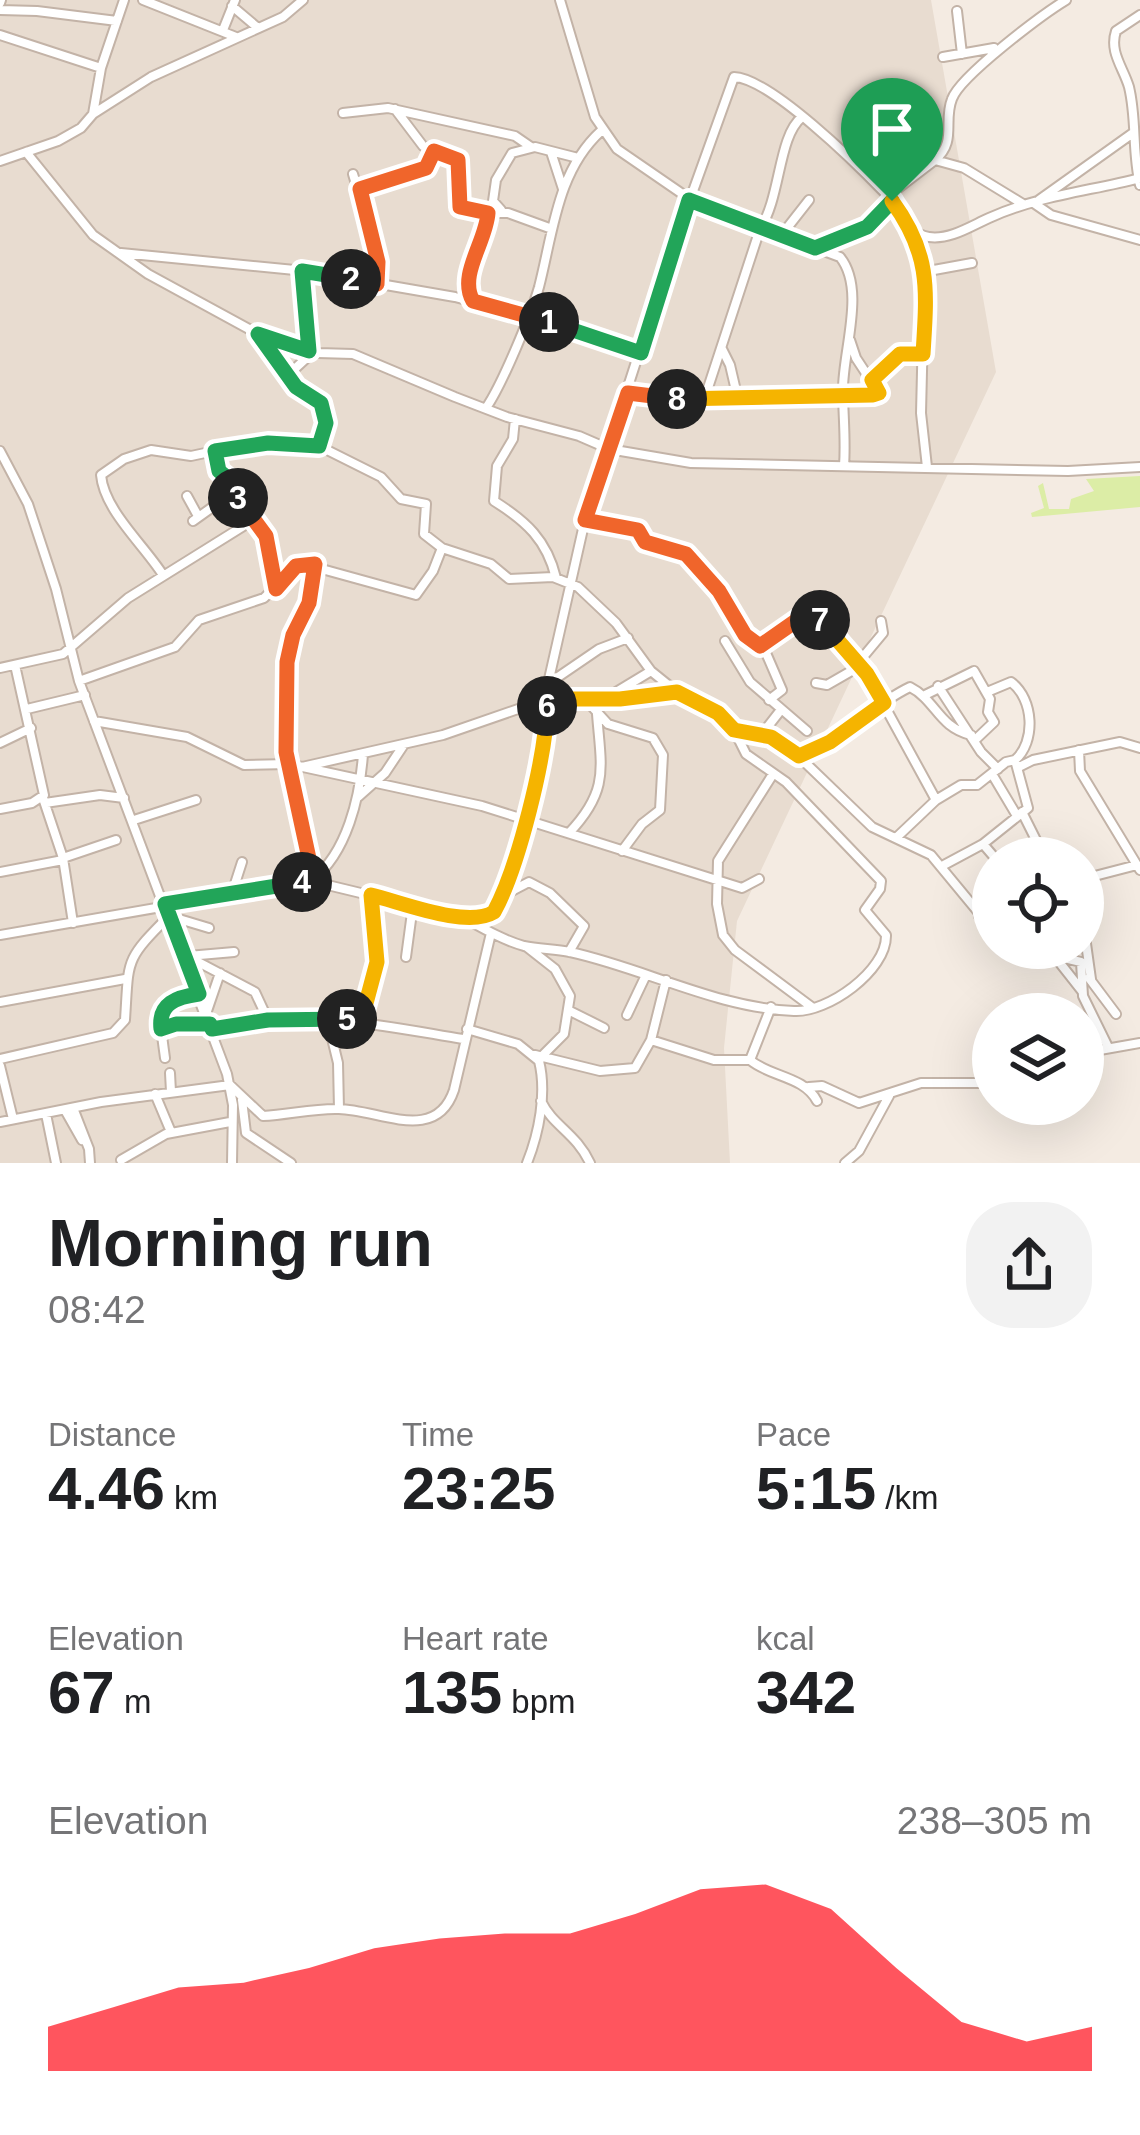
<!DOCTYPE html>
<meta charset="utf-8">
<style>
:root{--surface:#fff;--page:#f2f2f2;--text:#202124;--muted:#757577;--accent:#ff0e1b}
body{margin:0;font-family:Helvetica,sans-serif;background:var(--page);color:var(--text);height:100vh;display:flex;flex-direction:column;font-size:45px;white-space:nowrap}
*{box-sizing:border-box;margin:0}
p{font-size:39px;color:var(--muted)}
.icon{flex:none;width:66px;height:66px;fill:none;stroke:currentColor;stroke-width:2;stroke-linecap:round;stroke-linejoin:round}
.map{position:relative;height:1163px;overflow:hidden}
.details{display:flex;flex-direction:column;background:var(--surface);flex:1}
.details>*{flex:none}
.tools{position:absolute;left:972px;top:837px;display:grid;gap:24px}
.tools a{display:grid;place-items:center;width:132px;height:132px;border-radius:50%;background:var(--surface);box-shadow:0 12px 48px #0002;font-size:60px}
.pin{position:absolute;display:grid;place-items:center;width:102px;height:102px;color:#fff;margin:-123px -51px;border-radius:50% 50% 50% 0;rotate:-45deg;box-shadow:0 0 12px #0007}
.pin .icon{rotate:45deg}
.km{position:absolute;width:60px;height:60px;margin:-30px;border-radius:50%;background:#222;color:#fff;font-size:33px;line-height:60px;text-align:center}
.round{display:grid;place-items:center;flex:none;width:126px;height:126px;border-radius:48px;background:var(--page)}
.head{display:flex;align-items:center;justify-content:space-between;height:204px;padding:0 48px}
h1{font-size:66px;font-weight:700;line-height:90px}
.metrics{display:grid;grid-template-columns:repeat(3,1fr);gap:18px;height:204px;padding:12px 48px}
.metrics div{display:grid;align-content:center}
.metrics b{font-size:60px;font-weight:700}
.metrics small{font-size:33px;font-weight:400}
.metrics p{font-size:33px}
.chart{height:336px;padding:24px 48px}
.chart p{display:flex;justify-content:space-between}
.chart svg{width:100%;height:216px;margin-top:12px;fill:var(--accent);opacity:.7}
.map>svg:first-child{display:block}
</style>
<div class="map">
<svg width="1140" height="1163" viewBox="0 0 1140 1163">
<rect width="100%" height="100%" fill="#f4ebe2"/>
<path fill="#e8dcd0" d="M0,0H931L996,372L737,921L724,1048L730,1163H0Z"/>
<path fill="#dceda6" d="M1140,476V507L1032,517L1031,513L1044,508L1038,486L1043,483L1049,509H1069L1071,499L1094,491L1086,479Z"/>
<g fill="none" stroke-linecap="round" stroke-linejoin="round">
<g stroke="#c3b3a7" stroke-width="12">
<path id="minor" d="M143,0L236,37
M560,0L595,117L617,149L697,204L840,257C866,289 843,350 843,389C843,415 846,440 844,466
M0,3L1,0
M232,6L258,28
M0,10L37,11L117,21
M957,11L962,54
M1140,15L1116,31C1109,52 1123,67 1129,87C1137,120 1132,152 1140,185
M223,30L235,0
M0,35L101,68
M943,57L994,48
M395,109L423,146L458,160L460,207L485,213H508L552,229
M343,113L388,108L515,136L531,147
M93,114L151,77L283,17L303,0
M26,152L93,235L148,274L258,334L318,353L353,354L455,397L507,417L579,436L609,449L691,463L1068,471L1140,467
M551,152L563,189
M935,160C957,142 943,121 952,99C960,76 1043,14 1066,0
M0,161L58,141L81,128L93,114L101,68L124,0
M353,174L376,251L377,283
M360,189L426,168L434,151
M888,196L935,160L964,168L1023,204
M1039,200L1133,133
M1035,204L1051,215L1140,240
M501,210L493,201L496,180L512,153L535,147L578,158
M916,234L924,288L921,413L927,467
M780,237L809,200
M816,247L867,227L892,201
M121,253L305,271L455,297L564,326L641,353
M302,271L309,351
M923,272L972,263
M473,300C458,275 486,241 488,213
M258,334L295,385L321,403L326,423L319,446
M850,340L856,358L879,393
M722,349L730,365L737,395
M288,375L313,352
M871,380L900,354H923
M628,393C698,404 771,396 842,396
M842,395L882,392
M704,400L760,229C781,197 778,136 802,117
M486,408C502,385 531,315 539,287C553,233 557,171 601,131
M515,419L513,439L497,466L494,501C526,521 547,540 556,578
M0,451L28,504L56,589L79,681L227,1074L233,1105L232,1163
M215,451L219,471L230,480L240,503L266,536L276,588
M187,496L198,516
M585,520L638,530L647,543L685,554L723,598L745,636L766,653L782,690L769,700
M193,521L214,506L240,503
M163,575C144,545 104,510 101,475L124,459L151,450L191,456L247,444L292,442L319,446L381,477L401,499L426,504L424,534L442,548L491,564L509,579L553,577L578,587L616,623L651,671L677,692
M725,641L750,682L807,731
M760,646L803,617L818,618L867,674L936,800
M858,663L883,633L881,621
M0,668L63,654L128,598L253,520
M549,679L558,677L599,649L628,638
M79,681L175,647L199,620L264,598L300,563L416,595L433,571L442,548
M816,683L827,685L860,666
M938,686L981,752L998,769
M987,692L1011,682C1034,699 1036,742 1015,760
M923,696L974,671L990,699L988,712L994,722L975,740
M608,697L651,671
M586,700L608,724L653,738L663,755L660,810L642,824L622,851
M27,709L85,695
M94,721L187,737L244,765L289,764L482,806L742,888L759,879
M762,734L780,711
M0,743L31,728
M1079,750L1080,771L1140,870
M799,756C841,741 870,706 910,687C936,700 938,727 971,735
M302,767L443,735L547,699H620L677,692L718,713L734,730L762,734L791,749L872,827L931,855L993,930
M1019,767L1033,760L1120,742L1140,748
M773,774L718,861L717,904L723,935L735,950L813,1008
M992,774L1017,816
M358,797L385,773L403,746
M43,798L63,858L73,923
M45,803L100,795L124,798
M0,809L32,803L44,795L15,665
M1022,812L1045,858
M134,820L196,800
M569,833C610,790 601,767 597,714
M897,837L936,800L961,785H977L1006,762L1015,760L1028,808L983,844L942,866
M983,844L995,858
M63,858L116,840
M0,872L63,860
M1083,879L1137,865
M312,880C347,853 360,797 363,754
M311,881L286,752L287,662L293,635L309,603L315,564
M232,893L242,862
M504,895L529,882L550,893L584,926L569,952
M979,916L993,905
M466,919C484,929 503,940 524,946C539,949 555,949 570,952C644,968 717,1008 794,1011C827,1013 887,971 886,935L865,910L880,889L881,881L786,782L746,754L734,730
M1083,922L1091,979
M0,935L311,881L464,918L492,915L502,895L535,784L546,732L549,679L585,520L674,244L734,77C770,78 858,165 885,193C900,208 907,234 929,237C950,240 971,226 989,218C1037,196 1090,191 1140,178
M527,947L555,969L570,996L564,1034L543,1055
M1022,948L1081,962L1083,996L1108,1047
M183,954L255,992L268,1020
M188,956L234,952
M406,957L413,905
M1056,958L1082,991
M1089,978L1116,1014
M0,1002L125,979
M771,1007L750,1060C770,1077 804,1076 817,1101
M207,1011L220,973
M570,1011L604,1028
M627,1015L646,975
M327,1018L338,1063L339,1109
M361,1022L377,962L371,895
M161,1029L176,1024H210
M212,1029C292,1005 383,1026 463,1039
M467,1029L518,1044L539,1061C547,1093 539,1133 527,1163
M651,1040L714,1060H750
M1083,1053L1140,1043
M535,1055L600,1071L635,1068L651,1040L666,980
M165,1058C160,1019 153,1000 199,994
M0,1059L113,1033L125,1020C129,959 124,961 169,916L209,928
M0,1066L13,1119
M170,1073L171,1092
M809,1087L822,1086L859,1103L921,1083H993
M155,1094L171,1132
M242,1100L246,1133L291,1163
M541,1101C553,1126 576,1133 590,1163
M73,1108L89,1149L90,1163
M65,1110L82,1140
M46,1114L56,1163
M0,1122L101,1102L230,1085L263,1116C288,1115 314,1108 339,1109C380,1110 436,1144 454,1090L491,933
M121,1160L166,1134L230,1122
M845,1163L859,1151L889,1096"/>
</g>
<use href="#minor" stroke="#fff" stroke-width="8"/>
</g>
<g fill="none" stroke-linecap="round" stroke-linejoin="round">
<g stroke="#fff" stroke-width="24">
<path id="split-1" d="M549,322L641,353L689,200L815,248L867,227L892,201"/>
</g>
<g stroke="#fff" stroke-width="24">
<path id="split-2" d="M351,279L377,284L378,262L360,189L426,168L434,151L458,160L460,207L488,213C486,242 458,275 473,301L549,322"/>
</g>
<g stroke="#fff" stroke-width="24">
<path id="split-3" d="M238,498L230,480L219,471L215,451L268,443L319,446L326,423L321,403L296,387L258,334L309,351L302,271L351,279"/>
</g>
<g stroke="#fff" stroke-width="24">
<path id="split-4" d="M238,498L266,536L276,589L296,566L315,564L309,603L293,635L287,662L286,752L310,863V881L302,882"/>
</g>
<g stroke="#fff" stroke-width="24">
<path id="split-5" d="M302,882L165,904L199,994C177,997 158,1003 161,1029L176,1024H210L212,1029L268,1020L347,1019"/>
</g>
<g stroke="#fff" stroke-width="24">
<path id="split-6" d="M347,1019L361,1022L377,962L371,895C401,902 467,929 494,912C518,868 546,757 547,706"/>
</g>
<g stroke="#fff" stroke-width="24">
<path id="split-7" d="M547,706V699H620L677,692L718,713L734,730L771,737L799,756L830,742L884,703L867,674L820,620"/>
</g>
<g stroke="#fff" stroke-width="24">
<path id="split-8" d="M677,399L628,393L585,520L638,530L645,542L686,554L719,591L745,635L760,646L803,616L820,620"/>
</g>
<g stroke="#fff" stroke-width="24">
<path id="split-9" d="M677,399L873,395L879,393L872,380L900,354H923C927,290 931,254 892,201"/>
</g>
<use href="#split-1" stroke="#22a559" stroke-width="15"/>
<use href="#split-2" stroke="#f0652b" stroke-width="15"/>
<use href="#split-3" stroke="#22a559" stroke-width="15"/>
<use href="#split-4" stroke="#f0652b" stroke-width="15"/>
<use href="#split-5" stroke="#22a559" stroke-width="15"/>
<use href="#split-6" stroke="#f5b400" stroke-width="15"/>
<use href="#split-7" stroke="#f5b400" stroke-width="15"/>
<use href="#split-8" stroke="#f0652b" stroke-width="15"/>
<use href="#split-9" stroke="#f5b400" stroke-width="15"/>
</g>
</svg>
<div class="tools">
<a><svg class="icon" aria-label="locate" viewBox="0 0 24 24"><circle cx="12" cy="12" r="6"/><path d="M12 2v4M12 18v4M2 12h4M18 12h4"/></svg></a>
<a><svg class="icon" aria-label="layers" viewBox="0 0 24 24"><path d="M12 4l9 5-9 5-9-5zM3 14l9 5 9-5"/></svg></a>
</div>
<div class="pin" style="left:892px;top:201px;background:#1e9e55"><svg class="icon" aria-label="arrive" viewBox="0 0 24 24"><path d="M6 21V4h12l-3 4 3 4H6"/></svg></div>
<b class="km" style="left:549px;top:322px">1</b>
<b class="km" style="left:351px;top:279px">2</b>
<b class="km" style="left:238px;top:498px">3</b>
<b class="km" style="left:302px;top:882px">4</b>
<b class="km" style="left:347px;top:1019px">5</b>
<b class="km" style="left:547px;top:706px">6</b>
<b class="km" style="left:820px;top:620px">7</b>
<b class="km" style="left:677px;top:399px">8</b>
</div>
<section class="details">
<div class="head"><div><h1>Morning run</h1><p>08:42</p></div><a class="round"><svg class="icon" aria-label="share" viewBox="0 0 24 24"><path d="M12 15V3M7 8l5-5 5 5M5 13v7h14v-7"/></svg></a></div>
<div class="metrics">
<div><p>Distance</p><b>4.46<small> km</small></b></div>
<div><p>Time</p><b>23:25</b></div>
<div><p>Pace</p><b>5:15<small> /km</small></b></div>
</div>
<div class="metrics">
<div><p>Elevation</p><b>67<small> m</small></b></div>
<div><p>Heart rate</p><b>135<small> bpm</small></b></div>
<div><p>kcal</p><b>342</b></div>
</div>
<div class="chart"><p><span>Elevation</span>238–305 m</p>
<svg viewBox="0 0 160 44" preserveAspectRatio="none"><path d="M0 44V35L10 31L20 27L30 26L40 23L50 19L60 17L70 16L80 16L90 12L100 7L110 6L120 11L130 23L140 34L150 38L160 35V44z"/></svg>
</div>
</section>
